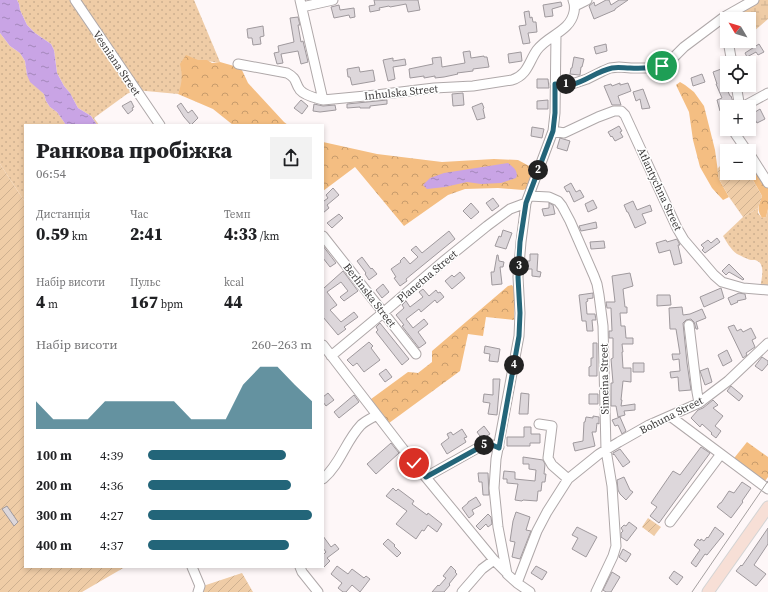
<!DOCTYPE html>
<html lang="uk">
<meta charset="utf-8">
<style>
:root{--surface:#fff;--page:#f2f2f2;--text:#202124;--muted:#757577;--accent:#236579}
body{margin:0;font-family:"Source Serif 4",serif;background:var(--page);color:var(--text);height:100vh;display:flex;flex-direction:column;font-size:15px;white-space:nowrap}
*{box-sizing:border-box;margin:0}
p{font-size:13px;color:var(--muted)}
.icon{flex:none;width:22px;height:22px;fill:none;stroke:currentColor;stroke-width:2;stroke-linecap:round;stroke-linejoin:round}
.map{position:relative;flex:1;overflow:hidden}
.details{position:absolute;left:24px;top:124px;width:300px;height:444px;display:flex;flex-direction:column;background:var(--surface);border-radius:0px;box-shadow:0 2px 6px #0003}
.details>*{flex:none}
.needle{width:26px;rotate:308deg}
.controls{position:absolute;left:720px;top:12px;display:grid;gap:8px}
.controls a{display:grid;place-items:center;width:36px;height:36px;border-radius:0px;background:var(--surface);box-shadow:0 2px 6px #0003;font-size:20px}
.pin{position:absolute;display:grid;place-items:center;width:34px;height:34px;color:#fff;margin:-17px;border:2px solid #fff;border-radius:50%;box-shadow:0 1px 4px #0007}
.km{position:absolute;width:20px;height:20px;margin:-10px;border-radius:50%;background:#222;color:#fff;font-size:11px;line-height:20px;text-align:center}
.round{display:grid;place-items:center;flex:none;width:42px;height:42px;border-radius:0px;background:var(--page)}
.headline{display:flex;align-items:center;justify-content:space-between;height:68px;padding:0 12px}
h1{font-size:22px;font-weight:800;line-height:30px}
.stats{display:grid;grid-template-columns:repeat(3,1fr);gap:6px;height:68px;padding:4px 12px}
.stats div{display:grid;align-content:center}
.stats b{font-size:17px;font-weight:800}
.stats small{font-size:11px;font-weight:400}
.stats p{font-size:11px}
.chart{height:112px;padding:8px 12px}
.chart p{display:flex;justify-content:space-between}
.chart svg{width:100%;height:72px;margin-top:4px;fill:var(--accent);opacity:.7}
ul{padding:0 12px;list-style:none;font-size:13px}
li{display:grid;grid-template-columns:64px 48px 1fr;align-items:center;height:30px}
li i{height:10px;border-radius:5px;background:var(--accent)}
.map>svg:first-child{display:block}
</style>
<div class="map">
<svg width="768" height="592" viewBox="0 0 768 592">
<defs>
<pattern id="grass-dots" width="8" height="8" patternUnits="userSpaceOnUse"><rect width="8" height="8" fill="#efcca6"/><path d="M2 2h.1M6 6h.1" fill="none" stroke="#ceb090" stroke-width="1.8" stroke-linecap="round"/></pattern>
<pattern id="forest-crowns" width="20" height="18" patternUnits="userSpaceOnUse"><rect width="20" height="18" fill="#f4be82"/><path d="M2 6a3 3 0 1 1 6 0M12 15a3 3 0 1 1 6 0" fill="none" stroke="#c79c6c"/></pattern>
<pattern id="wetland-marsh" width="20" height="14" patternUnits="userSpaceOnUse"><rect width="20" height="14" fill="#efcca6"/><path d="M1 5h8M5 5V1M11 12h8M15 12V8" fill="none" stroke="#ceb090"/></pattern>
<pattern id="garden-furrows" width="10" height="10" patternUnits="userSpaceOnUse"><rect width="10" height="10" fill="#efcca6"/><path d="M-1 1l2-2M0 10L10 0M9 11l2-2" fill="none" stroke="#ceb090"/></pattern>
<pattern id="water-ripples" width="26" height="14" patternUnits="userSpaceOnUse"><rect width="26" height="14" fill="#c9a4e5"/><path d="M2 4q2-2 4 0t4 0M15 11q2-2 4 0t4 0" fill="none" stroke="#a487bb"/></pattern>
</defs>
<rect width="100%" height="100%" fill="#fef7f8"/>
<path fill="url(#grass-dots)" d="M17,0H194L220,62C212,63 205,60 198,60L182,73V84L178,94L135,90L127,94L94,118L99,125H97L91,116L78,108L70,93L64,86L57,73L54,50L51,44L35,33L27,25L20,10L19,4Z
M0,33L10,46L20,53L25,61L27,75L38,88L44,94L46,101L50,107L57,112L66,125H25V202L0,164Z
M758,208V213L762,218L766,217L768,209V290L760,289C761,280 767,263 755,260C754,260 752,260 751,260C749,260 739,255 737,254C731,250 726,241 723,236L743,217Z"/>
<path fill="url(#forest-crowns)" d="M186,55L198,60H207L212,63L220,62L241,68L248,83L284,122L288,125H233L213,109L178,94C182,83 183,76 180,64Z
M680,82L685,85L694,92L704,106L715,150L719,179L729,197L723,200L712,188L700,167L693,140L689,112L676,85Z
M323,142L377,154L442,162L494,159L518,160L531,167L532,176L528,188L523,190L498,188L465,189L448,195L404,226L355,167L323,191Z
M749,153L768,183V209L766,217L762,218C756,209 759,205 762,196L749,173Z
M512,285L515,290L514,320L486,317L483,336L468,334L460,371L385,426L367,402L408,372L418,373L432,362V351L508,286Z
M747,442L768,457V477L762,485L731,462Z"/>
<path fill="url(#wetland-marsh)" d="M758,0H768V19L753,32H749V19H733L736,14Z"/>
<path fill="url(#garden-furrows)" d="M727,160V173H749L762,196L758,208L743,217L729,197L719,179L717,169L724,162Z
M0,164L25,202V567H125L82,592H0Z
M648,518L661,527L654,536L642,527Z
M242,573L253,592H201L203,586Z"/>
<path fill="url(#water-ripples)" d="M0,0H17L19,4L20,10L27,25L35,33L51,44L54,50L57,73L64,86L70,93L78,108L91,116L97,125H66L57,112L50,107L46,101L44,94L30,82L27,75L25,61L20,53L10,46L0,33Z
M508,163C513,167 519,171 516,178L501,183L481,184L467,182L445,187L427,189L423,185L430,178L444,173Z"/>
<path fill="#ddd7db" stroke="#9f999d" d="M374,0H418L420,10L408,12L406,4L390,7L389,6L379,8L380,10L370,12L369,6L375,5Z
M606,0H609L611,5L619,0H628L615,9V10L594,19L589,6L594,2L595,6Z
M561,2L562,6L552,9L553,16L545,17L543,5Z
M339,5L340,10L354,8L355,17L350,18L349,15L334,18L331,7Z
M529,11L530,18L532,17L533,22H536L537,32L528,33L530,43L523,44L519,26L526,25L524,12Z
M298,17L300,25H298L301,42L303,41L308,62L301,64L298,51L281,54L283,63L277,64L274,53L279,52L278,46L294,42L290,18Z
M263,26L264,36L260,37L261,44L253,45L252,38H248L247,29Z
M606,44L607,51L596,54L594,47Z
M759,44L764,52L758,55L756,52L747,57L745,53Z
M470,51L471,58L484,56V57H487L489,67L473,69V71L457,73L458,74L444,77L435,78V76L424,78V76L410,78L409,69L433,64L432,58L441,57L442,67L465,63L463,52Z
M521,52L522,61L509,63L508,54Z
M574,57L584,59L582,67H581L580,75H579L570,74L571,68H572Z
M393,58V61L405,59L406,65L393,67L395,79L388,81L383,60Z
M359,67L360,72L373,70L375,81L352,85L350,77H348L347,69Z
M724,68L727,78V86L726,87L730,96H731L732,99L735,107H727V109L720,111L717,100L722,98L716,84H717L713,72Z
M702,74L705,82L693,86L691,78Z
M537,79H548L549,88H537Z
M620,83V85L628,83L631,91L618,96L621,105H612L604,86L611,84L612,86Z
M643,89L650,108L642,109L640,99L636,101L633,92Z
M463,93L464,105L453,106L452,94Z
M301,100L308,106L302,114L294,108Z
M387,100V104L370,106V108H360V107L347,108V104Z
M548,100V109H537V101Z
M131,101L134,107L132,108L133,110L128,114L122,106Z
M181,103L188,113L192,110L198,118L191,125L184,117L177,106Z
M482,103L484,108L483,109L485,118L477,120L472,107Z
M314,104L323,106L335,105L336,110L320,112L313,111Z
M760,109L765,119L757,123L752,114Z
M619,126L622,131L620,132L623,137L615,141L612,136L611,137L608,132Z
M532,127L544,129L542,138L531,136Z
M560,138L570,141L567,151L557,148Z
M571,183L576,192L580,190L584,197L574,202L569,191L567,192L564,187Z
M333,188L339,195L327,205L329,208L323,213V200L324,201L328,198L326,195Z
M493,198L499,206L492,211L486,203Z
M593,200L597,208L588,212L585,204Z
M633,201L637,210L650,205L652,211L642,214L646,223L635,228L628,212H627L624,205Z
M471,203L479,212L471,219L463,211Z
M549,203L553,205L555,214L544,216L542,209L549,208Z
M339,214L343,218L332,228L327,223Z
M596,222L597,228L581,231L579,226Z
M503,230L512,233L506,249L495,246L499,236L501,237Z
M449,231L455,239L406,279L407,281L400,286L394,278L396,277L391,269L401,262L400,261L404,257L410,264L418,257L411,250L416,246L422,253Z
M717,238L720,242L705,253L702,250L704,248L701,245L708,240L711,243Z
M677,239L680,245H678L682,263L674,265L670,250L659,253L656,243L666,240L667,242Z
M604,241L605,248L591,249L590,242Z
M323,246L336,263L330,267L323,258Z
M530,254H538L537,271L541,272L540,277L532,276V269H526V261H530Z
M497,255H498L499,261L504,262L503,267H500L502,284L492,285L491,272H494Z
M362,257L371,269L372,268L377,274L369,280L365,274L366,273L357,261Z
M729,264L744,279L743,280L729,272L726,275L722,271Z
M343,271L358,291L344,301L340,297L348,291L341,282L327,292L337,305L330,310L341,322L354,312L358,317L344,327L346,329L338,335L323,317V287L324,288Z
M460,272L465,278L452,289L445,281L452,275L454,277Z
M630,273L633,286L623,289L625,307H627V313H620L621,326H625L626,338H633V344H622L623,352H622L623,368H631V382L623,381L621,400H622L621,406L635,404V410L624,411L625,415L618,417L616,406H611V383H613L611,359L613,358V338H609V331H612L611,308H607L606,302H615L612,276Z
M383,284L389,292L382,298L376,290Z
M721,288L724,298L704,307L700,297Z
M423,289L429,296L436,290L438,293L440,292L444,297L437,303L435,300L421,312L419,309L406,319L413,328L424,319L428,324L418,332L426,343L419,348L402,326L404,325L396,315L404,308L402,305L406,301L410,307L423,297L419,292Z
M593,293V298L587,299L588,301L586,302L587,314H595L596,320H592L593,331H587L586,321H582L579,295Z
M739,293L745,294L746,299L737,301L738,302L731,305L728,298Z
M657,295H670L671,305L657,306Z
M682,307L683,315L690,314L702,309L706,318L696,322L698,329H696L694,322L691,319L686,320L683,323L687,363L691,390L679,391L678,377L671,378L670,372L680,371L679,359L673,360L672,354H680L676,329H670L669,308Z
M380,323L409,359L402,365L376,332L378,330L376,327Z
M734,325L737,331L741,329L743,332L751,328L756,338L752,340L755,347L746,353L747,355L743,358L728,327Z
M369,342L373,346L371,348L380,360L364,372L357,363L353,366L347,360Z
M593,343H597V376H589V367L591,366V358H593Z
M485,346L500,349L498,362L489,361L490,354L484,353Z
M727,350L732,361L723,366L718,355Z
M762,357L768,361V364L762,371L755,366Z
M633,363H644V372H633Z
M708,368L712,382L705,385L700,371Z
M386,369L392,377L385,382L379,374Z
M493,379H500L497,415L488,414L490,403L483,402L484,394L493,395Z
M731,386L743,396L739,401L727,391Z
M328,393L334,400L326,406L323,402V397Z
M521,393L529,394L528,414H519Z
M589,394H598V404H589Z
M354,395L359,402L339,418L334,412Z
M713,400L718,405L713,408L723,416L715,426L721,431L716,438L711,434L712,433L702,424L700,427L691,418L698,410L703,408Z
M593,416L599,417V424L597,423L596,432H592L595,446L575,451L573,443L583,441L584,422H585L586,417L593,418Z
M620,417L626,431L622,434L618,425L615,426L612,420Z
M484,426L490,434L482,439L477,432Z
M524,427H531V434H540V443H530V446H507V437H524Z
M462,429L467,437L464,438L466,442L447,454L441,444L449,438L447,434L451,432L453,435Z
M391,443L399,453L376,474L367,464Z
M701,447L710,453L659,523L650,516L657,507L651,503L673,471L680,475Z
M620,449L630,462L623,467L614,454L613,455V453Z
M523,457L543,460L545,464L544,474H546L545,482H542L541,491H538L537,501L523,500L522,501L515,500L518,484L507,483V479H503L504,471L515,472V479L535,481L536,470L529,469V464H523Z
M478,473H488L489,495H483L482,482H479Z
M624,477L630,490L633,492L626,500L620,494L618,490L617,480Z
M742,482L751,488L742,501L743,502L731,518L717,507L720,503H721L729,491L734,493Z
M393,488L396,491L398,489L414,501L412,504L427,515L428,513L442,524L437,532L428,525L424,531L422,530L416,539L396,524L407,511L386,496Z
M476,497L481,505L472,510L474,514L469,518L462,508L468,503V502Z
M7,506L18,522L14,526L2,509Z
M516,512L530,517L526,530L531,531L520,559L512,557L515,542L510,541L513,521Z
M488,514L491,517L492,524L488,527L486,524L480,530L476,526Z
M629,522L637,528L627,541L621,537V533L623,531L621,528L624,525L626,526Z
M577,527L597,537L586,557L572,549L578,538L572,535Z
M715,527L724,534L707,555L705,554L696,567L691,563L700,550L695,546L694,545L698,539L700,541L701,539L704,541L707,537L708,538Z
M768,528V544L754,565L766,574L756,586L736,571L741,565L742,566Z
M323,536L331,547L335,544L339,549L327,558L330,561L323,568V554H324L326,552L323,548Z
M388,539L395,545L394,546L401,553L397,557L383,544Z
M623,549L631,554L626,562L619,557Z
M337,566L348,574L352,569L364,578L366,576L370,579L360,592L352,585L346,592H343L338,588L342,583L331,574Z
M451,566L456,571L455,572L457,574L449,584L450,585L444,592H432L438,585L439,586L446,578L443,576Z
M536,566L547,572L542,580L531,573Z
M674,571L683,577L677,585L669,578Z
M612,572L620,577L611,592H606L603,590Z"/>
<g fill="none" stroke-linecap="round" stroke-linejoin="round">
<g stroke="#afa8a9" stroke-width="11">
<path id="minor" d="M75,0L160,125
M300,0L323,100
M575,6L587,0
M302,7L333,0
M724,17L727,34
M728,41L732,63
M238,64L287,73C298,79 294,82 300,90C305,96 316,98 323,100L376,95L434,88L473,86L512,80C528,75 529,61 537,50C548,35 570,32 574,12C575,7 575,5 573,0
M555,84H572L587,79L603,71L610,68L619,67L631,68H651L662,65L668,63L684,47L724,17L754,0
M736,85L739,102L741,106L746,105L768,93
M732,129L747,151
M553,131L564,133L598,117L614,111H621L625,115L677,228L684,240L714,275L722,282L743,288L768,290
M749,153L768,183
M529,196L549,197L558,201L562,206L570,221L594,276L597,284L599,295L603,326L606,450L612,486L616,546L613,556L596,592
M323,236L416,354
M689,325L697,392L699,403
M323,345L414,463L494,560L507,573
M331,356L384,312L445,260L487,226L510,209L526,203
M670,416L768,489
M539,424L552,426L548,458L552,465L568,479
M426,477L483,445L489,444L499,447
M323,479C341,463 345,442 361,425C365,421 372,418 377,415
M670,522L721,454
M192,567L200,586L198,592
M300,567L302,572L318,592
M517,583L537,531L547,512L568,479L599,454L619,442L649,425L699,403L728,381L768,343
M462,592L482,569L494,560
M530,592L517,583L507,574L498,527L494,488L496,459L519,336L520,313L518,277L521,242L526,203L553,131L555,113L556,35"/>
</g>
<g stroke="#d4d4d4" stroke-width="13">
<path id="major" d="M708,592L768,507"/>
</g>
<use href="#minor" stroke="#fff" stroke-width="9"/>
<use href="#major" stroke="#f7dfd6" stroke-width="11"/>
<path stroke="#a5a0a0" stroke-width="1" d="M692,592L768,481"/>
</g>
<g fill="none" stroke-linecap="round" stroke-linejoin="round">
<g stroke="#fff" stroke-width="8">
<path id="route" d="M414,463L426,477L484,445L490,444L499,448L519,336L520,313L518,277L520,242L526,203L553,131L555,113V84C561,84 568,85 574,84C587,80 598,71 612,68C618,67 624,68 630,68C641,69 651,68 662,66"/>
</g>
<use href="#route" stroke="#236579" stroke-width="5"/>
</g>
<g text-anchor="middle" stroke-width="3" stroke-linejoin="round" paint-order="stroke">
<g font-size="11" fill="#3d3b3b" stroke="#fff">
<text transform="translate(117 63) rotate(56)" y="4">Vesniana Street</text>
<text transform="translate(401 92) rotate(-6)" y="4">Inhulska Street</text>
<text transform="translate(660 189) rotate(65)" y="4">Atlantychna Street</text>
<text transform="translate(427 276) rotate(-40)" y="4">Planetna Street</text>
<text transform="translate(370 295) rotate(52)" y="4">Berlinska Street</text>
<text transform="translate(604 379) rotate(-91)" y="4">Simeina Street</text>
<text transform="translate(671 415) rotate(-27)" y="4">Bohuna Street</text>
</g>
</g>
</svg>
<div class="controls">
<a><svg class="needle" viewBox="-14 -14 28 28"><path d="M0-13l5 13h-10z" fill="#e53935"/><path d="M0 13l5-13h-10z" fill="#757577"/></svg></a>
<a><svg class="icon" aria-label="locate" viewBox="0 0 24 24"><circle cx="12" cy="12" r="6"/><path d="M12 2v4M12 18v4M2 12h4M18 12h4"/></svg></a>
<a>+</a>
<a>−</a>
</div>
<div class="pin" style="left:662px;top:66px;background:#1e9e55"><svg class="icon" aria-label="arrive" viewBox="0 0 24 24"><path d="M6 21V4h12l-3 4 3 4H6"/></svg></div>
<div class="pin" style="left:414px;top:463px;background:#d93025"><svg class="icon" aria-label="check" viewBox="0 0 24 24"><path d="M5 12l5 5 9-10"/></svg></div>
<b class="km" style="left:566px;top:84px">1</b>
<b class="km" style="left:538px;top:170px">2</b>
<b class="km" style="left:519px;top:266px">3</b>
<b class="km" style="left:514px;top:365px">4</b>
<b class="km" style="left:484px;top:445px">5</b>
<section class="details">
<div class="headline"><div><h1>Ранкова пробіжка</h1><p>06:54</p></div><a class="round"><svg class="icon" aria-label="share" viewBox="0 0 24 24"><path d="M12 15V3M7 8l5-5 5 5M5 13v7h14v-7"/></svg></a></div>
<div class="stats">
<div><p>Дистанція</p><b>0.59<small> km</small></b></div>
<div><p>Час</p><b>2:41</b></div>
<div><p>Темп</p><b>4:33<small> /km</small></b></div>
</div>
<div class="stats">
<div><p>Набір висоти</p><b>4<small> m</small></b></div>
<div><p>Пульс</p><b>167<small> bpm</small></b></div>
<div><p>kcal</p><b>44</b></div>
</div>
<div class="chart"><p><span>Набір висоти</span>260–263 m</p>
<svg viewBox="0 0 160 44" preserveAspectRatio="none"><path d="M0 44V27L10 38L20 38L30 38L40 27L50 27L60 27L70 27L80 27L90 38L100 38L110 38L120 17L130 6L140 6L150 17L160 27V44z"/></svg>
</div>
<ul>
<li><b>100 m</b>4:39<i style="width:84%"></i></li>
<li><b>200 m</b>4:36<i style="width:87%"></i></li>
<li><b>300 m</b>4:27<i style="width:100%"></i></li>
<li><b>400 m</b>4:37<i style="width:86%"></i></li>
</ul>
</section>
</div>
